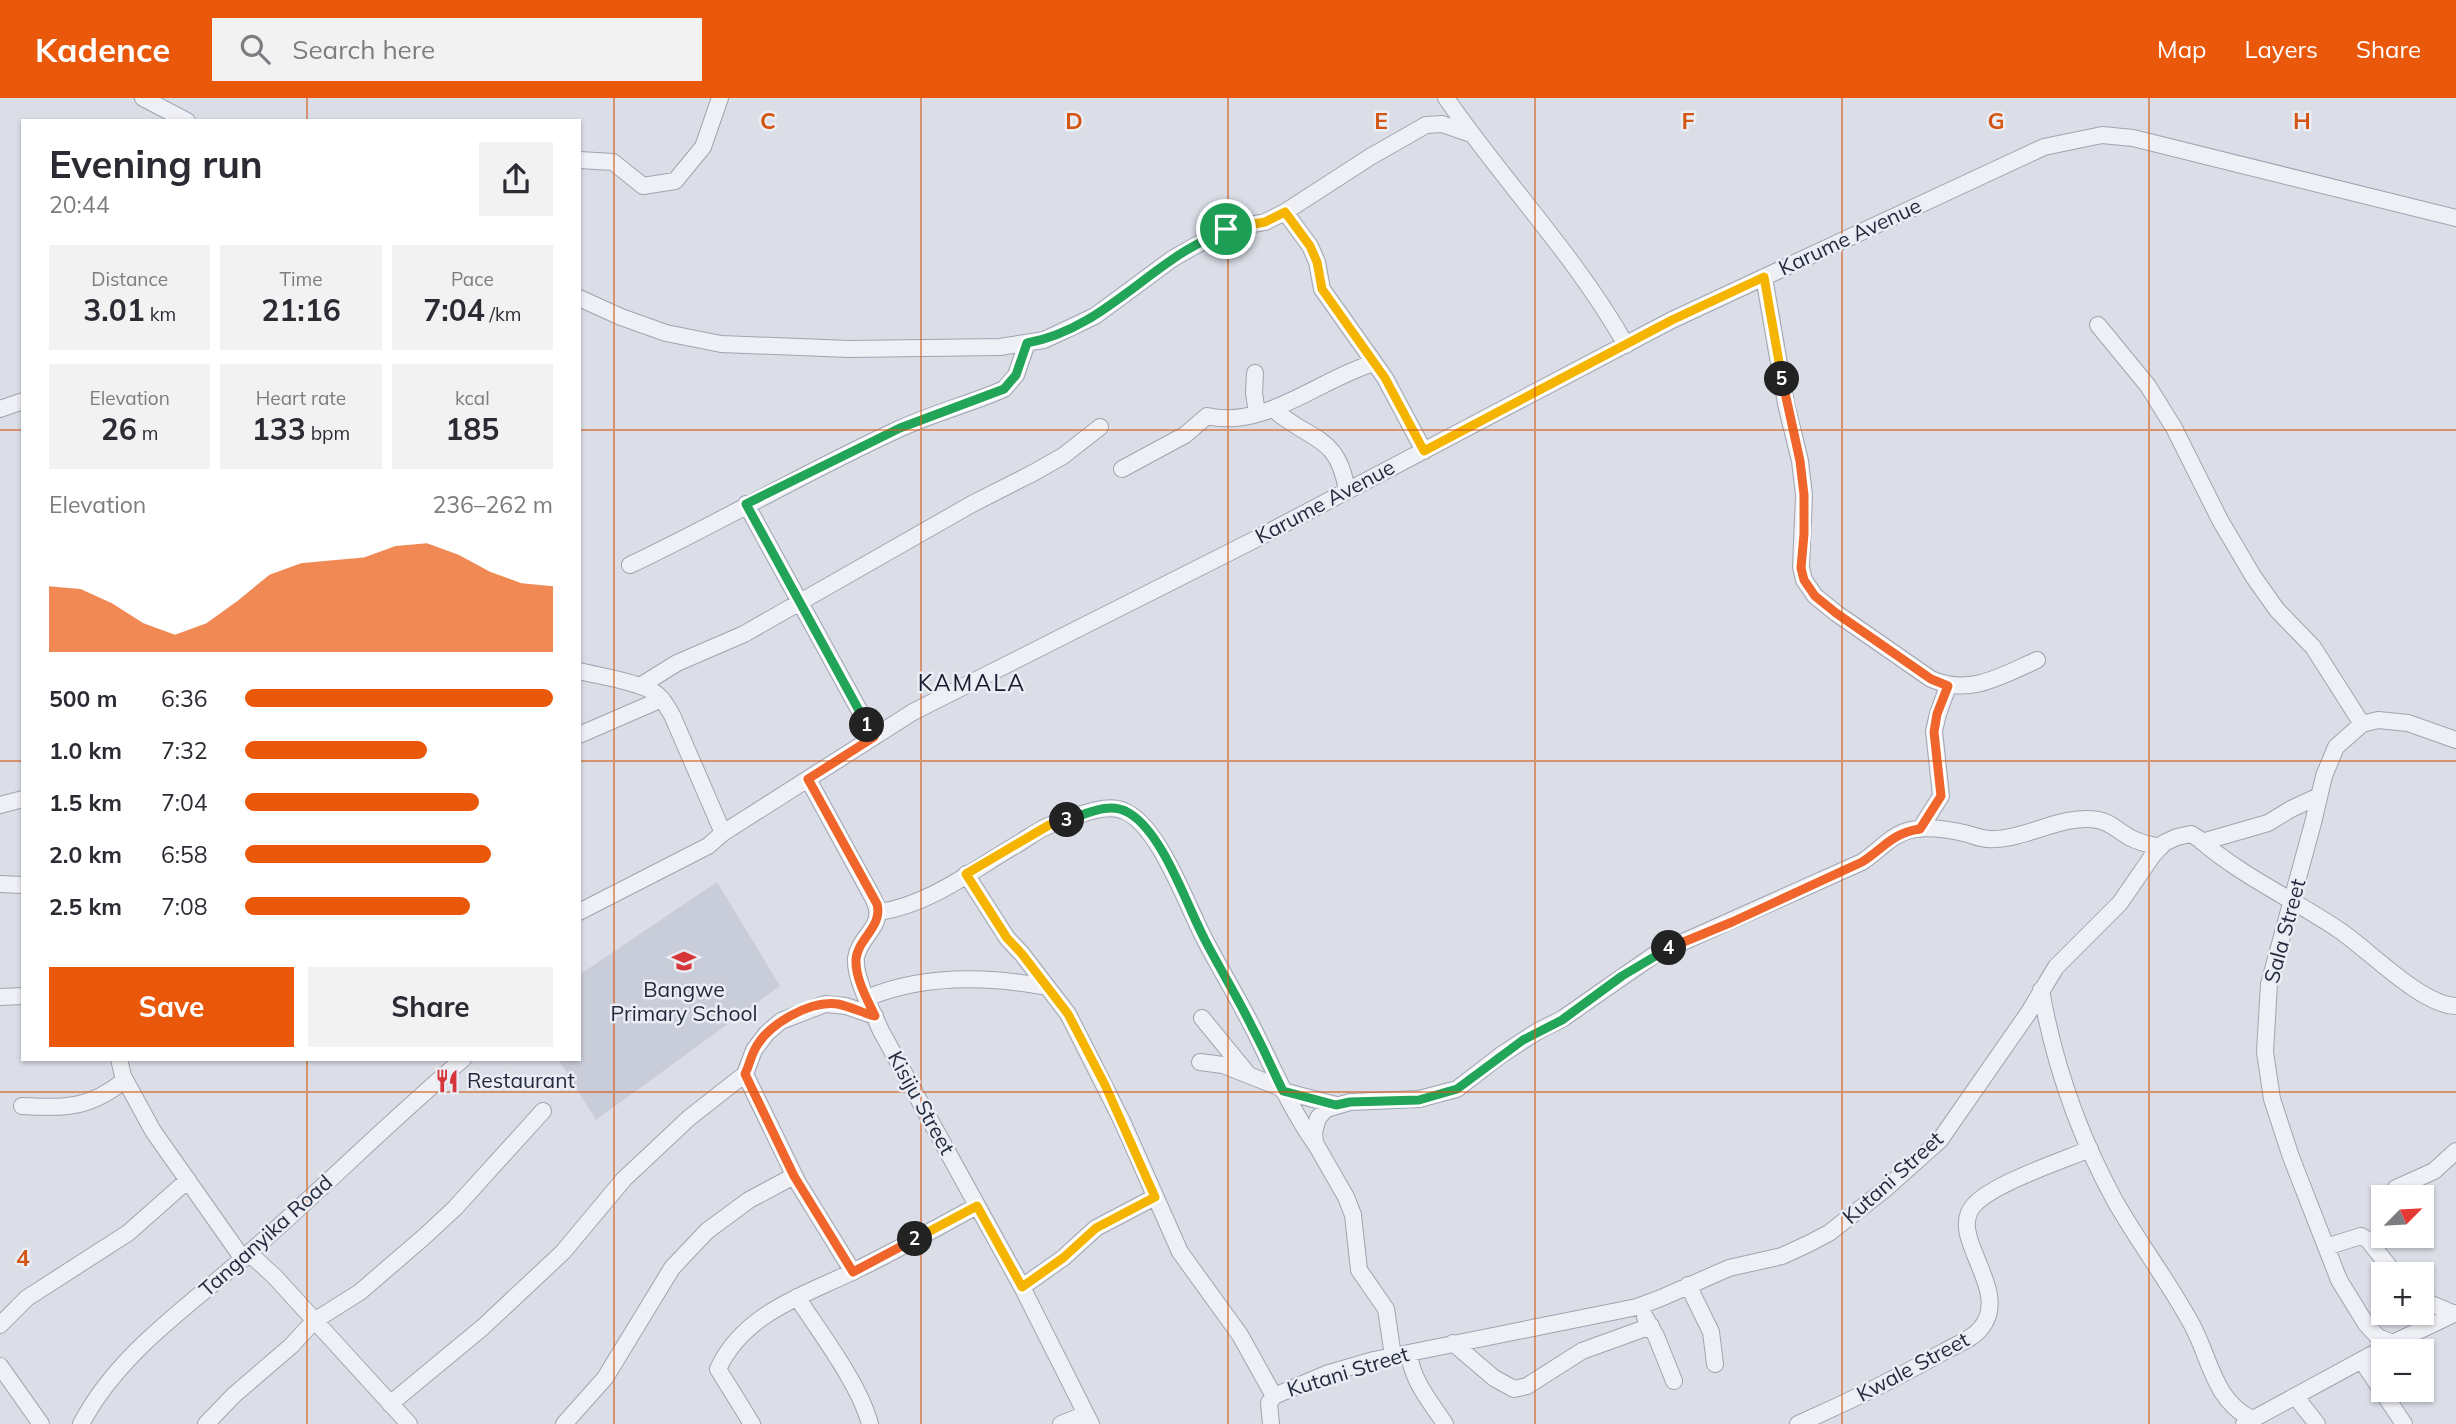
<!DOCTYPE html>
<meta charset="utf-8">
<style>
:root{--surface:#fff;--page:#f2f2f3;--text:#2b2b33;--muted:#7c7c81;--accent:#ea580c}
body{margin:0;font-family:Mulish,sans-serif;background:var(--page);color:var(--text);height:100vh;display:flex;flex-direction:column;font-size:26px;white-space:nowrap}
*{box-sizing:border-box;margin:0}
p{font-size:23px;color:var(--muted)}
.icon{flex:none;width:38px;height:38px;fill:none;stroke:currentColor;stroke-width:2;stroke-linecap:round;stroke-linejoin:round}
.map{position:relative;flex:1;overflow:hidden}
.drawer{position:absolute;left:21px;top:21px;width:560px;height:942px;display:flex;flex-direction:column;background:var(--surface);border-radius:0px;box-shadow:0 2px 5px #0004}
.drawer>*{flex:none}
.needle{width:46px;rotate:66deg}
.buttons{position:absolute;left:2371px;top:1087px;display:grid;gap:14px}
.buttons a{display:grid;place-items:center;width:63px;height:63px;border-radius:0px;background:var(--surface);box-shadow:0 2px 5px #0004;font-size:35px}
.pin{position:absolute;display:grid;place-items:center;width:60px;height:60px;color:#fff;margin:-30px;border:4px solid #fff;border-radius:50%;box-shadow:0 2px 7px #0007}
.km{position:absolute;width:35px;height:35px;margin:-18px;border-radius:50%;background:#222;color:#fff;font-size:19px;line-height:35px;text-align:center}
.round{display:grid;place-items:center;flex:none;width:74px;height:74px;border-radius:0px;background:var(--page)}
.summary{display:flex;align-items:center;justify-content:space-between;height:119px;padding:0 28px}
h1{font-size:38px;font-weight:700;line-height:52px}
.stats{display:grid;grid-template-columns:repeat(3,1fr);gap:10px;height:119px;padding:7px 28px}
.stats div{display:grid;align-content:center;border-radius:0px;background:var(--page);text-align:center}
.stats b{font-size:30px;font-weight:700}
.stats small{font-size:19px;font-weight:400}
.stats p{font-size:19px}
.chart{height:196px;padding:14px 28px}
.chart p{display:flex;justify-content:space-between}
.chart svg{width:100%;height:126px;margin-top:7px;fill:var(--accent);opacity:.7}
.action{display:flex;gap:14px;margin-top:auto;padding:14px 28px}
.action a{flex:1;height:80px;border-radius:0px;background:var(--accent);color:#fff;font-size:28px;font-weight:700;line-height:80px;text-align:center}
.action a+a{background:var(--page);color:var(--text)}
ul{padding:0 28px;list-style:none;font-size:23px}
li{display:grid;grid-template-columns:112px 84px 1fr;align-items:center;height:52px}
li i{height:18px;border-radius:9px;background:var(--accent)}
header{display:flex;align-items:center;gap:42px;box-sizing:border-box;height:98px;padding:0 35px;background:var(--accent);color:#fff}
header strong{font-size:33px}
nav{display:flex;gap:38px;margin-inline-start:auto;font-size:24px}
.search{width:490px;height:63px;background:var(--page);display:flex;align-items:center;gap:18px;box-sizing:border-box;padding:0 24px;border-radius:0px;color:var(--muted);font-size:26px}
.map>svg:first-child{display:block}
</style>
<header>
<strong>Kadence</strong>
<div class="search"><svg class="icon" aria-label="search" viewBox="0 0 24 24"><circle cx="10" cy="10" r="6"/><path d="M15 15l6 6"/></svg>Search here</div>
<nav><a>Map</a><a>Layers</a><a>Share</a></nav>
</header>
<div class="map">
<svg width="2456" height="1326" viewBox="0 0 2456 1326">
<rect width="100%" height="100%" fill="#dbdee7"/>
<path fill="#c9cdd9" d="M717,784L780,888L596,1022L558,961H579V877Z"/>
<g fill="none" stroke-linecap="round" stroke-linejoin="round">
<g stroke="#a0a4b1" stroke-width="18">
<path id="minor" d="M143,0L187,23
M1446,0C1504,84 1575,157 1626,247
M579,62L613,64L643,88L675,83L703,49L720,0
M1285,114L1310,148L1317,164L1322,191L1385,280L1424,353
M1764,179L1786,306L1800,363L1804,397L1801,469L1804,482L1815,498L1836,515L1931,581C1970,598 2001,578 2037,562
M579,200L621,219L666,235L721,246L849,251L1000,249L1044,242L1095,218L1172,161L1193,149L1226,131L1265,124L1285,114L1370,59L1426,27L1442,26L1471,36
M2098,227L2148,288L2174,330L2220,422L2253,478L2277,512L2313,549L2362,626
M1255,275L1254,295L1257,315
M0,311L23,303
M1273,311C1311,344 1338,336 1347,393
M1122,371L1185,337L1207,318C1265,332 1321,280 1374,265
M746,406L874,639
M630,467C721,424 807,373 899,331C933,315 970,306 1004,291L1016,277L1027,245
M579,573C599,578 633,583 650,592C661,597 666,607 672,617L723,735
M640,588L677,565L744,536L972,406L1033,375L1063,358L1100,329
M579,637L662,601
M808,681L873,800C888,829 860,835 856,860C854,880 873,914 881,933L1022,1189L1091,1326
M0,707L23,701
M1920,731L1941,698L1934,633L1938,616L1948,588
M2202,744L2268,725L2291,711L2319,698
M966,776L1007,840L1022,856L1068,916L1122,1023L1180,1154L1240,1237L1274,1298
M0,786L23,787
M579,814L708,748L723,735L913,614L1252,443L1672,222L2044,49L2102,37L2133,40L2456,120
M879,814C929,807 973,772 1016,747C1028,740 1040,730 1053,726C1072,720 1105,704 1124,713C1159,727 1187,808 1205,842C1220,871 1238,900 1253,930C1273,970 1290,1010 1316,1047
M2041,892C2054,966 2079,1037 2115,1103C2139,1145 2168,1183 2191,1225C2211,1261 2213,1302 2252,1321
M0,899L23,898
M867,900C924,876 987,878 1047,889
M1202,920L1247,975
M119,961L123,978L153,1033L243,1161
M1200,964L1223,967L1281,990
M745,976L798,1085L853,1174
M1283,993L1336,1007
M22,1008C66,1010 89,1011 125,982
M2396,1090L2434,1073L2456,1053
M2326,1149L2361,1138L2368,1142L2395,1176
M250,1156L275,1179L409,1326
M1688,1187L1711,1234L1715,1266
M1022,1189L1063,1160L1096,1130L1155,1099
M797,1199C820,1235 859,1285 870,1326
M2422,1202L2455,1216
M1645,1219L1656,1238L1674,1283
M0,1227L27,1200L128,1135L188,1082
M1453,1245L1494,1280L1514,1291L1527,1288L1582,1253L1651,1228
M2393,1245L2378,1239L2366,1226L2339,1182L2291,1059L2272,1001L2265,954L2269,886L2313,725L2324,678L2336,649L2362,626L2378,622L2408,625L2456,642
M1409,1255C1412,1283 1430,1303 1445,1326
M1393,1258L1386,1211L1359,1172L1353,1117L1346,1099L1315,1045L1314,1034L1318,1020L1326,1011L1350,1004L1419,1001L1457,991L1501,957L1538,933L1562,921L1654,857L1862,764C1878,754 1890,737 1910,732C1928,728 1951,732 1968,736C1977,739 1985,742 1994,741C2029,740 2062,716 2098,722C2111,724 2119,734 2131,740C2140,745 2151,747 2161,749
M2362,1263L2404,1326
M0,1268L41,1326
M2295,1298L2317,1326
M390,1306L483,1229L563,1154L624,1081L689,1020L745,976L754,952L767,935L781,923L825,906L846,908L875,918
M81,1326C118,1255 188,1209 247,1157C320,1093 389,1024 463,961
M206,1326L234,1297L291,1248L314,1223L360,1194L425,1138L455,1110L543,1013
M564,1326L605,1280L672,1170L707,1133L749,1102L794,1078
M752,1326L718,1271C744,1215 803,1198 854,1173C896,1153 936,1130 977,1108
M1061,1326L1086,1316
M1271,1326L1269,1305L1274,1298L1326,1276L1374,1262L1637,1209L1661,1200L1729,1170L1782,1158L1810,1145L1829,1135L1884,1092L1940,1042L2029,914L2056,869L2120,805L2153,757L2164,745L2177,739L2191,736L2199,741C2241,778 2293,801 2339,832C2369,852 2421,907 2456,908
M1798,1326C1848,1304 1897,1280 1945,1253C1957,1246 1973,1241 1981,1230C2013,1191 1944,1137 1975,1106C1995,1085 2061,1063 2090,1051
M2244,1326L2393,1245L2456,1215"/>
</g>
<use href="#minor" stroke="#eef0f5" stroke-width="16"/>
</g>
<g fill="none" stroke-linecap="round" stroke-linejoin="round">
<g stroke="#fff" stroke-width="14">
<path id="split-1" d="M867,627L746,406L900,330L1004,291L1016,277L1027,245C1085,235 1127,192 1173,161C1189,149 1208,141 1226,131"/>
</g>
<g stroke="#fff" stroke-width="14">
<path id="split-2" d="M867,627L874,639L808,681L877,806C883,829 858,840 856,861C855,880 867,901 875,918C863,915 851,909 838,906C810,902 768,926 755,951C751,958 749,968 745,976L794,1078L853,1174L915,1141"/>
</g>
<g stroke="#fff" stroke-width="14">
<path id="split-3" d="M915,1141L977,1108L1022,1189L1063,1160L1096,1130L1155,1099L1105,987L1068,916L1022,856L1007,840L966,776L1049,727L1067,722"/>
</g>
<g stroke="#fff" stroke-width="14">
<path id="split-4" d="M1067,722C1087,716 1109,703 1129,715C1163,735 1186,806 1205,842C1220,871 1238,900 1253,931C1264,951 1273,973 1283,993L1336,1007L1350,1004L1419,1002L1457,991L1523,942L1562,922L1622,878L1669,850"/>
</g>
<g stroke="#fff" stroke-width="14">
<path id="split-5" d="M1669,850L1732,824L1862,764C1884,750 1892,735 1920,731L1941,698L1934,634L1937,616L1948,588L1931,581L1836,515L1815,498L1804,482L1801,470L1804,436V397L1800,363L1782,281"/>
</g>
<g stroke="#fff" stroke-width="14">
<path id="split-6" d="M1226,131L1265,124L1285,114L1310,148L1317,164L1322,191L1385,280L1424,353L1672,222L1764,179L1782,281"/>
</g>
<use href="#split-1" stroke="#22a559" stroke-width="9"/>
<use href="#split-2" stroke="#f0652b" stroke-width="9"/>
<use href="#split-3" stroke="#f5b400" stroke-width="9"/>
<use href="#split-4" stroke="#22a559" stroke-width="9"/>
<use href="#split-5" stroke="#f0652b" stroke-width="9"/>
<use href="#split-6" stroke="#f5b400" stroke-width="9"/>
</g>
<path fill="none" stroke="#d45411" stroke-width="2" stroke-opacity="0.55" d="M307,0V23M614,0V1326M921,0V1326M1228,0V1326M1535,0V1326M1842,0V1326M2149,0V1326M0,332H23M579,332H2456M0,663H23M579,663H2456M307,961V1326M0,994H2456"/>
<defs>
<g id="school-bare" transform="scale(1.89)"><path d="M0-5L7-2L0 1L-7-2ZM-4 1L0 2.5L4 1V4Q0 6-4 4Z" fill="#d63639" stroke="#ebedf5" stroke-width="2.5" paint-order="stroke"/></g>
<g id="restaurant-bare" transform="scale(1.89)"><path d="M-5-6h1v4h1v-4h1v4h1v-4h1v5L-1.5 .5V6h-2V.5L-5-1ZM5-6V6H3V1.5H1.5Q1.5-4 5-6Z" fill="#d63639" stroke="#ebedf5" stroke-width="2.5" paint-order="stroke"/></g>
</defs>
<g fill-rule="evenodd">
<use href="#school-bare" x="684" y="863"/>
<use href="#restaurant-bare" x="447" y="983"/>
</g>
<g text-anchor="middle" stroke-width="5" stroke-linejoin="round" paint-order="stroke">
<g font-size="21" fill="#242a3e" stroke="#ebedf5">
<text transform="translate(1850 139) rotate(-25)" y="7">Karume Avenue</text>
<text transform="translate(1325 404) rotate(-28)" y="7">Karume Avenue</text>
<text transform="translate(2285 833) rotate(-75)" y="7">Sala Street</text>
<text transform="translate(921 1005) rotate(61)" y="7">Kisiju Street</text>
<text transform="translate(1893 1080) rotate(-42)" y="7">Kutani Street</text>
<text transform="translate(266 1138) rotate(-42)" y="7">Tanganyika Road</text>
<text transform="translate(1913 1269) rotate(-28)" y="7">Kwale Street</text>
<text transform="translate(1348 1274) rotate(-17)" y="7">Kutani Street</text>
</g>
<g font-size="21" fill="#242a3e" stroke="#ebedf5">
<text x="684" y="899">Bangwe<tspan x="684" dy="24">Primary School</tspan></text>
<text x="467" y="990" text-anchor="start">Restaurant</text>
</g>
<g font-size="23" letter-spacing="2" fill="#171c2e" stroke="#ebedf5">
<text x="972" y="593">KAMALA</text>
</g>
</g>
<g font-size="23" text-anchor="middle" font-weight="bold" fill="#d45411" stroke="#ebedf5" stroke-width="5" stroke-linejoin="round" paint-order="stroke">
<text x="768" y="31">C</text>
<text x="1074" y="31">D</text>
<text x="1381" y="31">E</text>
<text x="1688" y="31">F</text>
<text x="1996" y="31">G</text>
<text x="2302" y="31">H</text>
<text x="23" y="1168">4</text>
</g>
</svg>
<div class="buttons">
<a><svg class="needle" viewBox="-14 -14 28 28"><path d="M0-13l5 13h-10z" fill="#e53935"/><path d="M0 13l5-13h-10z" fill="#7c7c81"/></svg></a>
<a>+</a>
<a>−</a>
</div>
<div class="pin" style="left:1226px;top:131px;background:#1e9e55"><svg class="icon" aria-label="arrive" viewBox="0 0 24 24"><path d="M6 21V4h12l-3 4 3 4H6"/></svg></div>
<b class="km" style="left:867px;top:627px">1</b>
<b class="km" style="left:915px;top:1141px">2</b>
<b class="km" style="left:1067px;top:722px">3</b>
<b class="km" style="left:1669px;top:850px">4</b>
<b class="km" style="left:1782px;top:281px">5</b>
<section class="drawer">
<div class="summary"><div><h1>Evening run</h1><p>20:44</p></div><a class="round"><svg class="icon" aria-label="share" viewBox="0 0 24 24"><path d="M12 15V3M7 8l5-5 5 5M5 13v7h14v-7"/></svg></a></div>
<div class="stats">
<div><p>Distance</p><b>3.01<small> km</small></b></div>
<div><p>Time</p><b>21:16</b></div>
<div><p>Pace</p><b>7:04<small> /km</small></b></div>
</div>
<div class="stats">
<div><p>Elevation</p><b>26<small> m</small></b></div>
<div><p>Heart rate</p><b>133<small> bpm</small></b></div>
<div><p>kcal</p><b>185</b></div>
</div>
<div class="chart"><p><span>Elevation</span>236–262 m</p>
<svg viewBox="0 0 160 44" preserveAspectRatio="none"><path d="M0 44V21L10 22L20 27L30 34L40 38L50 34L60 26L70 17L80 13L90 12L100 11L110 7L120 6L130 10L140 16L150 20L160 21V44z"/></svg>
</div>
<ul>
<li><b>500 m</b>6:36<i style="width:100%"></i></li>
<li><b>1.0 km</b>7:32<i style="width:59%"></i></li>
<li><b>1.5 km</b>7:04<i style="width:76%"></i></li>
<li><b>2.0 km</b>6:58<i style="width:80%"></i></li>
<li><b>2.5 km</b>7:08<i style="width:73%"></i></li>
</ul>
<div class="action"><a>Save</a><a>Share</a></div>
</section>
</div>
